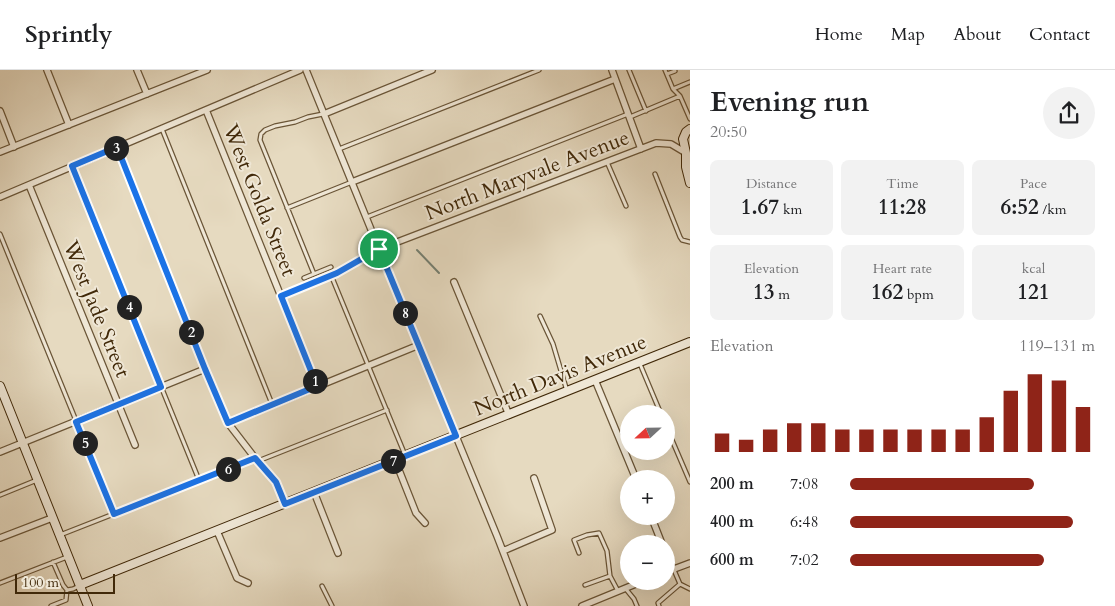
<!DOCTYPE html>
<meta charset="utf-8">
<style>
:root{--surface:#fff;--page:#f2f2f2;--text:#202124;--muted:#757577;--line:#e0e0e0;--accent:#8f2418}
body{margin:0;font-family:Cardo,serif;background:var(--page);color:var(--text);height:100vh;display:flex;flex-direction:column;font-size:19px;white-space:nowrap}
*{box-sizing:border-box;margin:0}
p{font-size:16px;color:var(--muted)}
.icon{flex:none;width:28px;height:28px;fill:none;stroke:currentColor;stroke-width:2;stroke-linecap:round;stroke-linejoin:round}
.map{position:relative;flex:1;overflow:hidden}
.drawer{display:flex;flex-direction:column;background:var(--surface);width:425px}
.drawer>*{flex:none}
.needle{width:32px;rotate:248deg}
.tools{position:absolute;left:620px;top:335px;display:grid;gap:10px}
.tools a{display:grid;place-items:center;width:55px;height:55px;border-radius:50%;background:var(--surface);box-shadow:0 5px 20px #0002;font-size:25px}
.scale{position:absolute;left:15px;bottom:12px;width:100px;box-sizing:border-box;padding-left:5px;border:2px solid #412909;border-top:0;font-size:14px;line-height:18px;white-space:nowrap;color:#412909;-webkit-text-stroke:4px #efe7d6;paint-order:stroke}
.pin{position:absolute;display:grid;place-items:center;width:42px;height:42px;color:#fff;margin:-21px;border:2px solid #fff;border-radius:50%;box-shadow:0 1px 5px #0007}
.km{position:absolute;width:25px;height:25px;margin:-12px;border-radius:50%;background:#222;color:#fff;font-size:14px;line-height:25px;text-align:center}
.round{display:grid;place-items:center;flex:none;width:52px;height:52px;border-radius:26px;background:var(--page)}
.overview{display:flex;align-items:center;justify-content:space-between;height:85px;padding:0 20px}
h1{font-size:28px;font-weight:800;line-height:38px}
.metrics{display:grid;grid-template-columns:repeat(3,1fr);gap:8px;height:85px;padding:5px 20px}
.metrics div{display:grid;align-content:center;border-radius:8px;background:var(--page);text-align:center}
.metrics b{font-size:21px;font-weight:800}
.metrics small{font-size:14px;font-weight:400}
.metrics p{font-size:14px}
.chart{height:140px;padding:10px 20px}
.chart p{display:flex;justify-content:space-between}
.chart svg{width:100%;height:90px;margin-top:5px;stroke:var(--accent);stroke-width:6}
ul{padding:0 20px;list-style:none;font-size:16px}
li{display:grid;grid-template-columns:80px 60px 1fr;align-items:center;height:38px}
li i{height:12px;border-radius:6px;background:var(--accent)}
header{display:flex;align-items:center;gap:30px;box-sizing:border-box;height:70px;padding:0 25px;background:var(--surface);border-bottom:1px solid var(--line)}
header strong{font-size:24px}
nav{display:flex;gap:28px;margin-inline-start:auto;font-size:18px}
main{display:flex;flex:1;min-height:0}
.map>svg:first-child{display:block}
</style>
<header>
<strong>Sprintly</strong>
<nav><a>Home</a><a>Map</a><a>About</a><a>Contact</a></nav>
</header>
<main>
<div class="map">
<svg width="690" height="536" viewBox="0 0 690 536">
<rect width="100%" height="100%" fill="#e6dac0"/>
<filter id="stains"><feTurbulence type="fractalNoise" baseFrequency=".004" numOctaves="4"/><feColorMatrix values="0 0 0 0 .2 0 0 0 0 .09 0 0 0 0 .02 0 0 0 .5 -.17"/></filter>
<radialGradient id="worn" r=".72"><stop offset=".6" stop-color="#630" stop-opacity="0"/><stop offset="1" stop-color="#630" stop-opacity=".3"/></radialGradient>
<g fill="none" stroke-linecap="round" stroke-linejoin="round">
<path stroke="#758072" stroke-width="2" d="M417,180L439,203"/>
<g stroke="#6a5537" stroke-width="5.5">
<path id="lane" d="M629,0L646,41
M665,0L673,19L680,26L690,49
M667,4L675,1
M673,19L690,12
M630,47L680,26
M162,59L272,334
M339,79L539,0
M607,92L626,136
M72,97L199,410
M655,104L680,167L682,170L690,172
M287,138L352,112
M367,147L628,44
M0,164L114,444
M379,179L337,203L331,205L405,385
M314,204L260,70L261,64L265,60L275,56L295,52L308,47L323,44
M304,208L331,197
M282,226L331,205
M540,246L553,274L567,321
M640,294L661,344
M666,356L690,412
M258,391L387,340
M0,425L37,410
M60,465L254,389
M579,483L574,470L587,465L599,463L607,481L610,506
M53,492L63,515L67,520L73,519L79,516
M674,500L680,514L690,519
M0,513L67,487
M585,515L610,506L618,521
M322,516L332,536
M625,518L634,529L637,536
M51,536L66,530L67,520
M659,536L658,533L680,514"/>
</g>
<g stroke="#6a5537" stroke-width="8">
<path id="street" d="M47,0L69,55
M137,0L147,24
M306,0L379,179L497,466L524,536
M612,0L641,79
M206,40L317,316
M0,41L14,77
M324,44L432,0
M117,77L205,299L228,353L255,388L276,412L285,434
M0,82L207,0
M352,112L615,9
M29,115L135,375
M0,127L300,0
M379,179L656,73L671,74L686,83
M454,212L509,345
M595,310L636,409
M228,353L419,275
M0,382L205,299
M395,390L416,443L425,453
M314,422L338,483
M651,446L662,474
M217,461L237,508L248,513
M0,468L52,448
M503,481L552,460L534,408
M666,484L673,499
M666,502L690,493
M582,536L643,511"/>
</g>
<g stroke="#412909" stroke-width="10">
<path id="secondary" d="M690,59L686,62L683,69L686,83V97L690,113
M0,316L88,536
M80,515L690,272"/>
</g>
<use href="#lane" stroke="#efe7d6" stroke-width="3"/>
<use href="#street" stroke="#efe7d6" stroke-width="5.5"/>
<use href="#secondary" stroke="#efe7d6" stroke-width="8"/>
</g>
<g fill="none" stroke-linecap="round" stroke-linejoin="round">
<g stroke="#fff" stroke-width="10">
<path id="route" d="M117,77L205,299L228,353L317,316L281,226L337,203L379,179L456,366L285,434L276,412L255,388L114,444L76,352L161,317L72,96Z"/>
</g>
<use href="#route" stroke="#1a73e8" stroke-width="6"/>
</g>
<g text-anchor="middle" stroke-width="4" stroke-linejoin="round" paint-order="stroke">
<g font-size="21" fill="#412909" stroke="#efe7d6">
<text transform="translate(527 105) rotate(-21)" y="7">North Maryvale Avenue</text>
<text transform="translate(260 130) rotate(68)" y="7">West Golda Street</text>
<text transform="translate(97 239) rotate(68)" y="7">West Jade Street</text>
<text transform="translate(560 305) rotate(-22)" y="7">North Davis Avenue</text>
</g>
</g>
<rect width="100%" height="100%" filter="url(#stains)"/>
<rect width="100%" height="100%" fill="url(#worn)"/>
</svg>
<div class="tools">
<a><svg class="needle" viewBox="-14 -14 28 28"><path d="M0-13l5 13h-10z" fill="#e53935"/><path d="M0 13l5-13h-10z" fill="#757577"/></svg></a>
<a>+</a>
<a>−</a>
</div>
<div class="scale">100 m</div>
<div class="pin" style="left:379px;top:179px;background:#1e9e55"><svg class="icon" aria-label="arrive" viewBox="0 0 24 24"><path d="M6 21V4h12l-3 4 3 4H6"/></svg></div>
<b class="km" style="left:315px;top:311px">1</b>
<b class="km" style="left:191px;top:262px">2</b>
<b class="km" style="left:116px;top:78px">3</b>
<b class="km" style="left:129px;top:237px">4</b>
<b class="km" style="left:85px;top:373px">5</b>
<b class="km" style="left:228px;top:399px">6</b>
<b class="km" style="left:393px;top:391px">7</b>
<b class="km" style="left:405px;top:243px">8</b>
</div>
<section class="drawer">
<div class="overview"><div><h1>Evening run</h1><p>20:50</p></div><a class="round"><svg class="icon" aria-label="share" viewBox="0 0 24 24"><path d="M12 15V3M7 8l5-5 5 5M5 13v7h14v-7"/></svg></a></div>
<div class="metrics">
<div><p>Distance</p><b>1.67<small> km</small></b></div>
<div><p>Time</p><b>11:28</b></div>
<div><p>Pace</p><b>6:52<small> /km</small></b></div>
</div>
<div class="metrics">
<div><p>Elevation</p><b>13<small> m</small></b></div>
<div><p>Heart rate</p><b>162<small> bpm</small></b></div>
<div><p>kcal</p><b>121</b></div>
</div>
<div class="chart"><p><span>Elevation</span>119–131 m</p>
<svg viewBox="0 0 160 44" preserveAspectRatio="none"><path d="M5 44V35M15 44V38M25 44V33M35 44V30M45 44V30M55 44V33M65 44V33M75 44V33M85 44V33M95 44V33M105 44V33M115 44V27M125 44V14M135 44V6M145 44V9M155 44V22"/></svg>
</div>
<ul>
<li><b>200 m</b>7:08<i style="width:75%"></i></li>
<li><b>400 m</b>6:48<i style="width:91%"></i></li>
<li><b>600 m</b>7:02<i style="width:79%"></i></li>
</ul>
</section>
</main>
